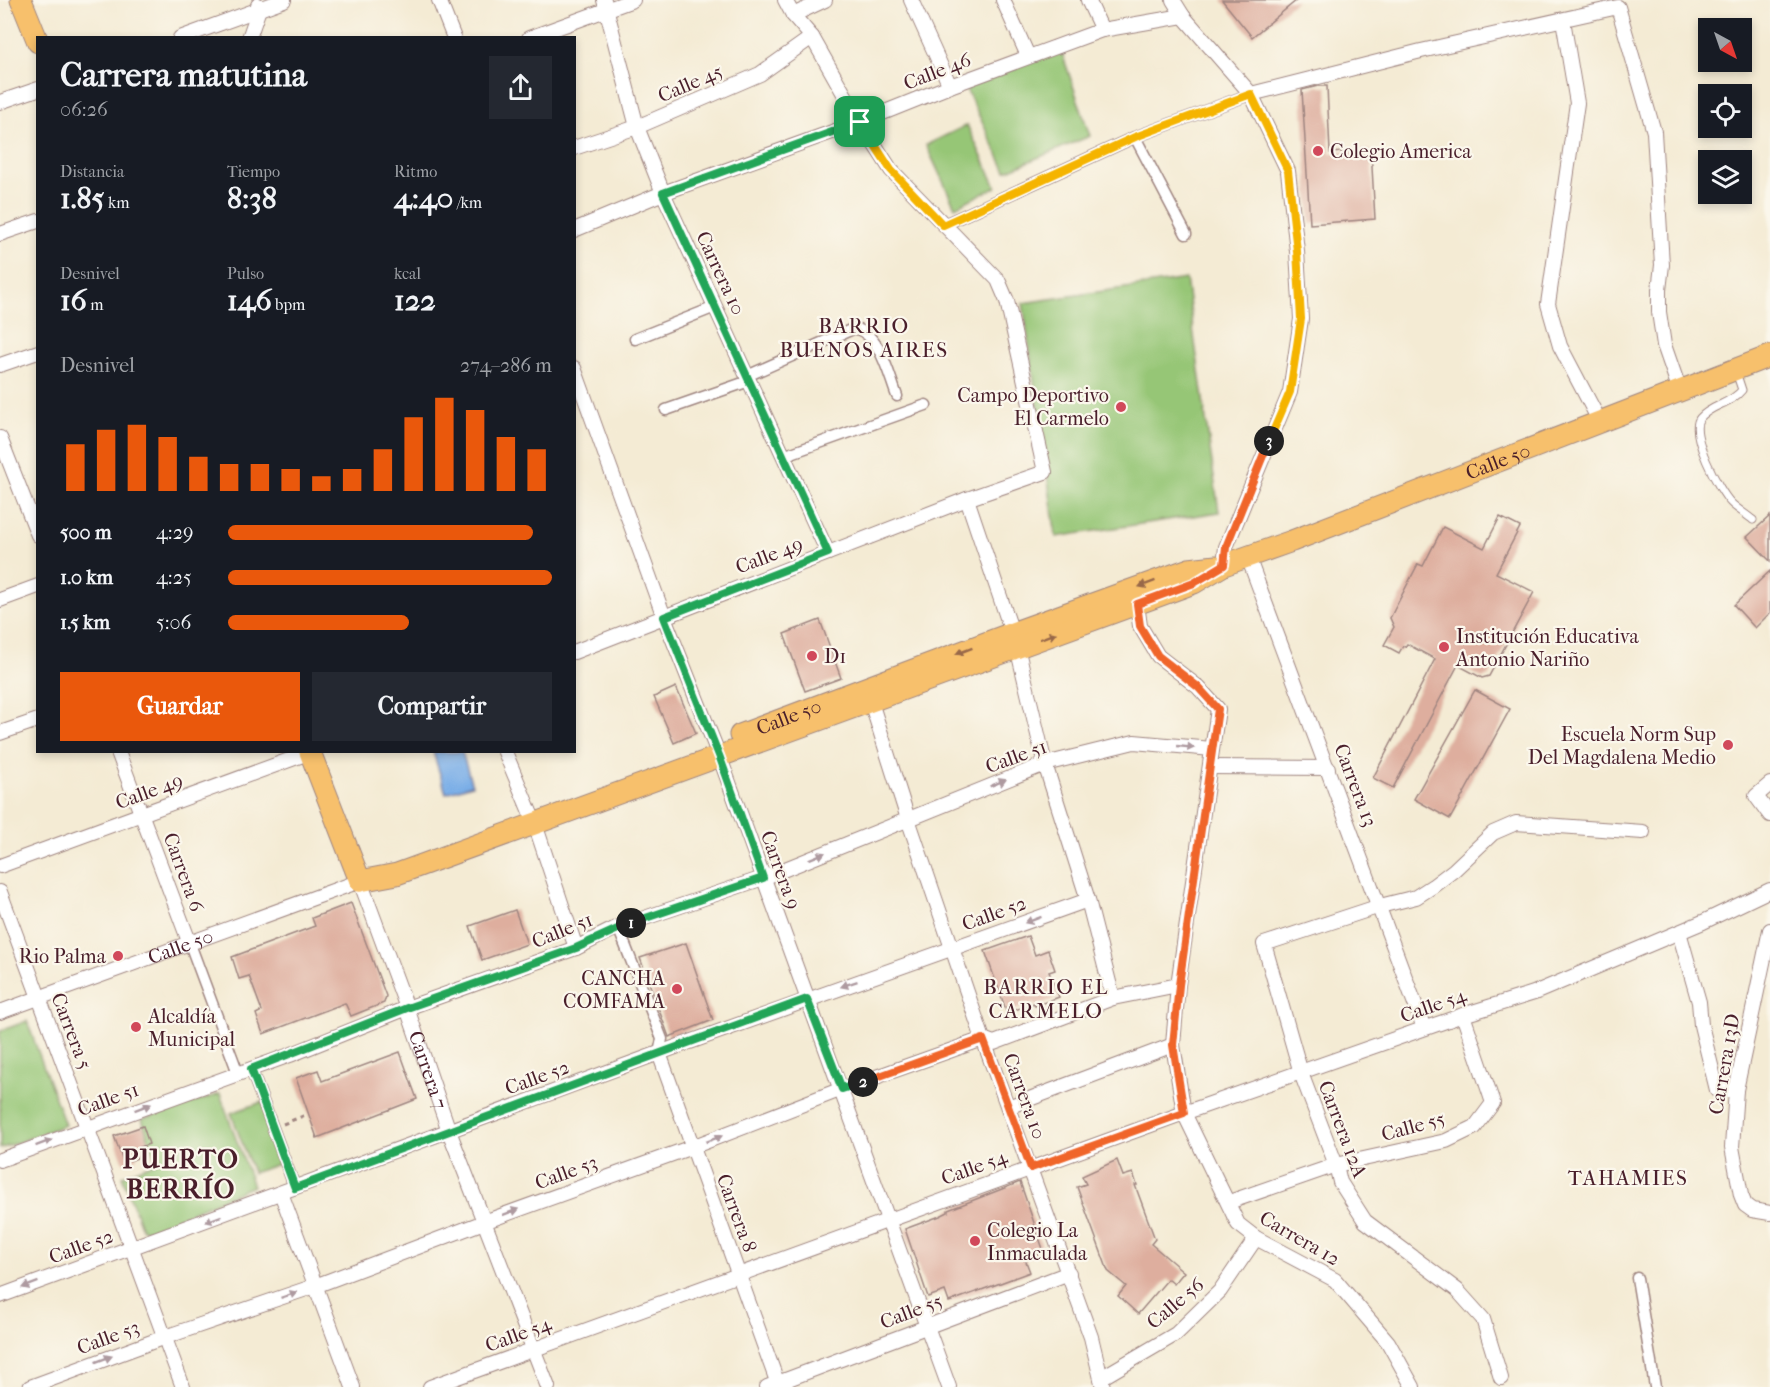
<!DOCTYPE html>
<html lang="es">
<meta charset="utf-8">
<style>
:root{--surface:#171b24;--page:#242831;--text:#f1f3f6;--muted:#9ea1a6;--accent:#ea580c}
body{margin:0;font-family:"IM FELL French Canon",serif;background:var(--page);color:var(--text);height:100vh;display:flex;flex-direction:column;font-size:22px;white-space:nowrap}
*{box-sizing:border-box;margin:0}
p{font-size:20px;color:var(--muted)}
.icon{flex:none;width:33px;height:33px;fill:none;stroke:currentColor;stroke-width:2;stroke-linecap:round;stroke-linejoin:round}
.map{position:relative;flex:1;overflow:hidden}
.panel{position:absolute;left:36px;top:36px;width:540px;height:717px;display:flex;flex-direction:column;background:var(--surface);border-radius:0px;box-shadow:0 3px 9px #0003}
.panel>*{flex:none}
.needle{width:39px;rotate:140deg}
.controls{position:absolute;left:1698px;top:18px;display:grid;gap:12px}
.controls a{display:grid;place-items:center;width:54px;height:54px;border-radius:0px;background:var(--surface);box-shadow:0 3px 9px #0003;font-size:30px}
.pin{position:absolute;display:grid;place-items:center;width:51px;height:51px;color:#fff;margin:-26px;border-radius:12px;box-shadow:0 3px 9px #0006}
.km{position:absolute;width:30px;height:30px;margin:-15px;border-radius:50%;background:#222;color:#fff;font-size:16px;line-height:30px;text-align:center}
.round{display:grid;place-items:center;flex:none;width:63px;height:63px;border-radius:0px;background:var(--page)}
.headline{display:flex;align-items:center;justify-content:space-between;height:102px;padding:0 24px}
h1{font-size:33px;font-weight:700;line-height:45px}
.metrics{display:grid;grid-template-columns:repeat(3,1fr);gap:9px;height:102px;padding:6px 24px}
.metrics div{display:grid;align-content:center}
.metrics b{font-size:30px;font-weight:700}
.metrics small{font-size:16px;font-weight:400}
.metrics p{font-size:16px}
.chart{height:168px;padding:12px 24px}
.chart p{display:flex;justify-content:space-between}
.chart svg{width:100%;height:108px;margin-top:6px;stroke:var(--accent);stroke-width:6}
.button{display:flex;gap:12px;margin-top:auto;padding:12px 24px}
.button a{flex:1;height:69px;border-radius:0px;background:var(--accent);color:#fff;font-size:24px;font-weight:700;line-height:69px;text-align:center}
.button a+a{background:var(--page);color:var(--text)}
ul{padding:0 24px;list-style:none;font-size:20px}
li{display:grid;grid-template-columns:96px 72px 1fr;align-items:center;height:45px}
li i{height:15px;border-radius:8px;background:var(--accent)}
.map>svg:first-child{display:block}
</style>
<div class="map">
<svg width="1770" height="1387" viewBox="0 0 1770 1387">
<rect width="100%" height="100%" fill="#fbf7ec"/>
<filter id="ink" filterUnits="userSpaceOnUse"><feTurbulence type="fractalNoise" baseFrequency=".0167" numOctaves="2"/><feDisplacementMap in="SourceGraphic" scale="12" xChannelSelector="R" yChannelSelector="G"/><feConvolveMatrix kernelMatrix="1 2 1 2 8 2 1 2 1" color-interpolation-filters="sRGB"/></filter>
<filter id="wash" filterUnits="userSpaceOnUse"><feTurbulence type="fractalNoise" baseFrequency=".008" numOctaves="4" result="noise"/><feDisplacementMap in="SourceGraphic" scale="24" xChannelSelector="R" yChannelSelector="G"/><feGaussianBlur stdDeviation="1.35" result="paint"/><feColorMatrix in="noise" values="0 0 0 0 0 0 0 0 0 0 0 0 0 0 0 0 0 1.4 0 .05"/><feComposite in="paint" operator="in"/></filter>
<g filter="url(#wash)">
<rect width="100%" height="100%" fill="#f4ebd4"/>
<path fill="#96c676" stroke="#707250" stroke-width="1.5" d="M1061,50L1090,136L1006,171L964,85Z
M967,125L996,187L955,207L926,145Z
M1186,279L1219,512L1056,537L1023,303Z
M27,1021L65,1125L0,1149V1031Z
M220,1094L253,1186L148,1231L142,1229L122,1176L156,1162L142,1119Z
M262,1102L284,1162L253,1173L231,1113Z"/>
<path fill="#7aaee7" stroke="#626689" stroke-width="1.5" d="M433,752H462L472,785L446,793Z"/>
<g id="blocks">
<path fill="#deae9e" d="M1222,0H1297L1252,37Z
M1318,86H1327L1330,153L1371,150L1375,219L1310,224L1302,90Z
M1770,516V561L1747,537Z
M1500,517L1520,527L1496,573L1534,592L1489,676L1482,678L1458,665L1393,788L1373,778L1435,659L1407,644L1405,647L1403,646L1399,653L1384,645L1394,627L1390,618L1418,564L1423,566L1443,527L1484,548Z
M1770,571V613L1755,628L1734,605Z
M820,620L841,678L805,691L784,634Z
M676,687L696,733L674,743L654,697Z
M1475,690L1510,709L1450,819L1414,799Z
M351,903L386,996L384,1003L351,1016L345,1003L263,1034L256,1014L262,1011L249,976L239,979L232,957L315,926L312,918Z
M515,910L527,944L482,960L470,926Z
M1028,936L1035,955L1048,950L1055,970L1049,972L1059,997L1035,1006L1034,1003L1007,1013L985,951Z
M686,943L713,1020L669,1037L640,958Z
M400,1052L417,1099L317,1138L296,1078L318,1070L322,1081Z
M143,1126L149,1144L135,1149L137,1158L124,1163L114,1136Z
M1117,1160L1123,1176L1133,1173L1137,1185H1135L1155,1239L1151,1244L1184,1272L1174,1284L1168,1279L1138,1314L1118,1296L1126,1286L1108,1271L1077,1187L1086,1184L1082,1176Z
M1020,1182L1044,1252L1025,1259L1030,1272L949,1302L945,1291L928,1297L905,1229L940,1216L948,1212V1210Z"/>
</g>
</g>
<g filter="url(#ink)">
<use href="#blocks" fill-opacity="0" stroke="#9f8580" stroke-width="1.5"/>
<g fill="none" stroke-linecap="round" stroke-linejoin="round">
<g stroke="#9f8580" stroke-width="9">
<path id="service" d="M1736,372L1742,390C1731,404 1711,405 1700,418C1688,432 1719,491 1731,503C1737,509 1746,514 1753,520"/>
</g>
<g stroke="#9f8580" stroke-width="13">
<path id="pedestrian" d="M1135,137L1186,234
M943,225L1135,137L1251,94
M635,339L715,307
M747,376L855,328C881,336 888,373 897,396
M666,410L749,381
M783,456L926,405
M618,927L662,1039L659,1053
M190,944L238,1073
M251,1069L295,1188
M1637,1278L1655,1387"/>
</g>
<g stroke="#9f8580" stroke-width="16">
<g id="minor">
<path d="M439,0L454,38"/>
<path d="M604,0L637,127L663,193L828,553"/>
<path d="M911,0L950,86"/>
<path d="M1003,0L1028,56"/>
<path d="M1088,0L1102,30"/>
<path d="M1173,0L1183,16L1251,94L1288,171L1297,251L1301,319L1290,392L1226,547L1224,565"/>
<path d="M793,15L825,0"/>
<path d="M1563,20L1577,103L1548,304L1560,346L1600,422"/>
<path d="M180,38L284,0"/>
<path d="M249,38L259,9L258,5"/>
<path d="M529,38L633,0"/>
<path d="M1251,94L1421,51L1618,7L1654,132L1662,265L1659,290V312L1664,345L1680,391"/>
<path d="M0,102L38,89"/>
<path d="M574,148L637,127L760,74L812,37"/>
<path d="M574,230L663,193L860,122L950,86L1102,30L1183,16"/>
<path d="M0,234L38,221"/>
<path d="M0,365L38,352"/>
<path d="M574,368L664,617L720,758L949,1387"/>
<path d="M0,438L38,535"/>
<path d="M967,499L1017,647L1045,764L1088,900L1113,998"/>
<path d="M1248,557L1424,1028"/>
<path d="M0,600L38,586"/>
<path d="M1137,604L1140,626L1158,656L1198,687L1218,709L1178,985L1173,1045L1184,1113L1238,1224L1256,1238L1335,1280L1388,1342L1413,1387"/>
<path d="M574,652L967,499L1045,472L1007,301L998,280L891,170L860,122L812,37L793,15L785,0"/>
<path d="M871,702L908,819L983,1039L1091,1337L1103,1387"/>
<path d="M0,733L38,720"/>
<path d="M118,752L190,944"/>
<path d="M505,752L535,824L576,948"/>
<path d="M1210,767L1328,768"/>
<path d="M1770,784L1756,796L1770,815"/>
<path d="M0,866L311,752"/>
<path d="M0,892L183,1387"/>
<path d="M1770,930L1736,1090L1732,1147L1741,1195L1745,1205L1752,1210L1770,1213"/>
<path d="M1679,932L1699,1002L1701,1025L1717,1090H1736"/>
<path id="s1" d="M0,1012L360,881L407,1008L449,1131L548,1387"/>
<path d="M659,1053L779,1387"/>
<path d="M1008,1107L1173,1045"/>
<path d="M0,1160L290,1055L407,1008L576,948L618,927L763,878L1045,764L1134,742L1212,749"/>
<path d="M281,1193L353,1387"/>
<path d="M1229,1202L1336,1165L1446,1141L1475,1127L1493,1103L1463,1015"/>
<path d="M0,1296L659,1053L1088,900"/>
<path d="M1101,1378L1176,1334L1220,1291L1256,1238"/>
<path d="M1501,1378L1483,1319L1457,1290L1365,1221L1340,1182L1336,1165L1301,1073L1264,944L1380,906L1416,897L1433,886L1454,870L1493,833L1516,823L1643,832"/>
<path d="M30,1387L165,1337L315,1286L484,1222L692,1147L842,1089L983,1039L994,1043L1113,998L1178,985"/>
<path d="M430,1387L1184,1113L1463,1015L1534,993L1703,922L1770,890"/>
<path d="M767,1387L1069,1273"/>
</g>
</g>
<g stroke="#9f8580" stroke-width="23">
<g id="primary">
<path d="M21,0L38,42"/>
<path id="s2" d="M740,735L1012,633L1189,569L1216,566"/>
<path d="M310,752L360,881"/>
<path id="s3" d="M360,881L397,874L1194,583L1224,565L1292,541L1770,356"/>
</g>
</g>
<path stroke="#9f8580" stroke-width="3" stroke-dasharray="4.5 4.5" stroke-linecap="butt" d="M283,1124L308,1114"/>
<use href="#service" stroke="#fff" stroke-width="7"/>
<use href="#pedestrian" stroke="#fff" stroke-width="10"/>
<use href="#minor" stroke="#fff" stroke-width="14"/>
<use href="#primary" stroke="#f7c06c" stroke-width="21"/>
</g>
<defs><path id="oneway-solid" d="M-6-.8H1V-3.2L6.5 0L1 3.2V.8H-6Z" transform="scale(1.5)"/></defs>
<g fill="#986748">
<use href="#oneway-solid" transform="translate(1147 584) rotate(160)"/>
<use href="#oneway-solid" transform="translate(1048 636) rotate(-20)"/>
<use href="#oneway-solid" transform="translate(964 651) rotate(159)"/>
</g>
<g fill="#ae9aa0">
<use href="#oneway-solid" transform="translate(1186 747) rotate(6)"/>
<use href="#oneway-solid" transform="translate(998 783) rotate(-22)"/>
<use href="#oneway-solid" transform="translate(817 856) rotate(-22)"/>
<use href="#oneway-solid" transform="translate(1033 920) rotate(160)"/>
<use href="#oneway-solid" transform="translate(849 984) rotate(161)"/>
<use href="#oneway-solid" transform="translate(143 1107) rotate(-20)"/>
<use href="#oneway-solid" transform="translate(714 1139) rotate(-21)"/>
<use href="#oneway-solid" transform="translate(44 1143) rotate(-20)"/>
<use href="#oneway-solid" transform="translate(511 1212) rotate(-20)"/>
<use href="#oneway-solid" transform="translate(213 1219) rotate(160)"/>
<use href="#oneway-solid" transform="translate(30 1285) rotate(160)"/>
<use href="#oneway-solid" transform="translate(289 1295) rotate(-19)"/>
<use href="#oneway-solid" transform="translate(104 1359) rotate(-20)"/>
</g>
</g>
<g fill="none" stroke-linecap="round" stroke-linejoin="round" filter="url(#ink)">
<g stroke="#fff" stroke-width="12">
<path id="split-1" d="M631,923L763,878L720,758L664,617L828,553L663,193L860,122"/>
</g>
<g stroke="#fff" stroke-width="12">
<path id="split-2" d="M631,923L576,948L407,1008L251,1069L295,1188L807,999L842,1089L863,1082"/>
</g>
<g stroke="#fff" stroke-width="12">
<path id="split-3" d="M863,1082L983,1039L1031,1168L1184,1113L1173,1045L1179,985L1218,709L1198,687L1158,656L1140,626L1137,604L1194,583L1224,565L1226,547L1269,441"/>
</g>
<g stroke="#fff" stroke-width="12">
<path id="split-4" d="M860,122L891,170L943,225L1135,137L1251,94L1288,171L1297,251L1301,319L1290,392L1269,441"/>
</g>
<use href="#split-1" stroke="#22a559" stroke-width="8"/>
<use href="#split-2" stroke="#22a559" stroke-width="8"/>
<use href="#split-3" stroke="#f0652b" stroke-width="8"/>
<use href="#split-4" stroke="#f5b400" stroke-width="8"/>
</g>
<g fill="#d1495b" stroke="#fbf7ec" stroke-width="2">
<circle cx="1318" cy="151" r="6"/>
<circle cx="1121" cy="407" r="6"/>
<circle cx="1444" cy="647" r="6"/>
<circle cx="812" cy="656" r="6"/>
<circle cx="1728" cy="745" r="6"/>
<circle cx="118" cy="956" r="6"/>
<circle cx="677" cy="989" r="6"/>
<circle cx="136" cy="1027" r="6"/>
<circle cx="975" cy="1241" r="6"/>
</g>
<g text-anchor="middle" stroke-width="4.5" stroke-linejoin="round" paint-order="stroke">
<g font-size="20" fill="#4a1f2b" stroke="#fbf7ec">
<text transform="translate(937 71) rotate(-21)" y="7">Calle 46</text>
<text transform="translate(690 83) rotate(-23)" y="7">Calle 45</text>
<text transform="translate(721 273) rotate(65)" y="7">Carrera 10</text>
<text dy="7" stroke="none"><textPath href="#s3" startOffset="1214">Calle 50</textPath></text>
<text transform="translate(769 555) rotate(-21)" y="7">Calle 49</text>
<text dy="7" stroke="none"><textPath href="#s2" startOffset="52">Calle 50</textPath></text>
<text transform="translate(1016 756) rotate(-20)" y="7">Calle 51</text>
<text transform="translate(1356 785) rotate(69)" y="7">Carrera 13</text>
<text transform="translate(149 791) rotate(-20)" y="7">Calle 49</text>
<text transform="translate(781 870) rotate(70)" y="7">Carrera 9</text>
<text transform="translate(184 872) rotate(70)" y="7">Carrera 6</text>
<text transform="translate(994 913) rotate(-20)" y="7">Calle 52</text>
<text transform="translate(562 930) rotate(-22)" y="7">Calle 51</text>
<text dy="7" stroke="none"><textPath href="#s1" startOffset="192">Calle 50</textPath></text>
<text transform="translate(1433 1005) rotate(-19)" y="7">Calle 54</text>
<text transform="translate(72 1031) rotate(69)" y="7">Carrera 5</text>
<text transform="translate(1724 1064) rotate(-80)" y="7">Carrera 13D</text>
<text dy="7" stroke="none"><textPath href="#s1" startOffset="584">Carrera 7</textPath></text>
<text transform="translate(537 1077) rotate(-20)" y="7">Calle 52</text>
<text transform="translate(1025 1096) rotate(70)" y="7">Carrera 10</text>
<text transform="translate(108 1099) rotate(-20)" y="7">Calle 51</text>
<text transform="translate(1413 1126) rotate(-15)" y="7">Calle 55</text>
<text transform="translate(1343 1129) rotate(69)" y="7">Carrera 12A</text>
<text transform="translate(974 1167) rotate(-20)" y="7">Calle 54</text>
<text transform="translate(566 1172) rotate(-20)" y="7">Calle 53</text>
<text transform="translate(737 1213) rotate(70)" y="7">Carrera 8</text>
<text transform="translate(1300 1238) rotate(30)" y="7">Carrera 12</text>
<text transform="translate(81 1246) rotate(-20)" y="7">Calle 52</text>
<text transform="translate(1175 1303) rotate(-40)" y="7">Calle 56</text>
<text transform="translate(911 1311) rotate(-21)" y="7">Calle 55</text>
<text transform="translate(518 1334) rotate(-20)" y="7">Calle 54</text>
<text transform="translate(108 1337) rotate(-20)" y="7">Calle 53</text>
</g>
<g font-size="20" fill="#4a1f2b" stroke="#fbf7ec" text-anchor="start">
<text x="1330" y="158">Colegio America</text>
<text x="1109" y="402" text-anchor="end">Campo Deportivo<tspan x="1109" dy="23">El Carmelo</tspan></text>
<text x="1456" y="643">Institución Educativa<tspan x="1456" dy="23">Antonio Nariño</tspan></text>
<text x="824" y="663">D1</text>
<text x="1716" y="741" text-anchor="end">Escuela Norm Sup<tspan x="1716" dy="23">Del Magdalena Medio</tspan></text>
<text x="106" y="963" text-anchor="end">Rio Palma</text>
<text x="665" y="985" text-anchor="end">CANCHA<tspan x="665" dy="23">COMFAMA</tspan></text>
<text x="148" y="1023">Alcaldía<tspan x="148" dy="23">Municipal</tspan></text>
<text x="987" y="1237">Colegio La<tspan x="987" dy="23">Inmaculada</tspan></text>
</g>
<g font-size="21" letter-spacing="1.5" fill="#4a1f2b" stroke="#fbf7ec">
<text x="864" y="333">BARRIO<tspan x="864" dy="24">BUENOS AIRES</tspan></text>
<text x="1046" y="994">BARRIO EL<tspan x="1046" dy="24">CARMELO</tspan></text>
<text x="1628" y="1185">TAHAMIES</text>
</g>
<g font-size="26" font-weight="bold" letter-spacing="1.5" fill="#4a1f2b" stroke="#fbf7ec">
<text x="181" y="1168">PUERTO<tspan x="181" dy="30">BERRÍO</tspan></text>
</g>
</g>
</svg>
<div class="controls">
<a><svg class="needle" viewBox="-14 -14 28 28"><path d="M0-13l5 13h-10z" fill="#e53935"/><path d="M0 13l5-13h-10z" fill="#9ea1a6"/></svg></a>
<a><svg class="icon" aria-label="locate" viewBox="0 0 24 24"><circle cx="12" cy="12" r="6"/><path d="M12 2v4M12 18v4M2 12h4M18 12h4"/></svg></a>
<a><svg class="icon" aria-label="layers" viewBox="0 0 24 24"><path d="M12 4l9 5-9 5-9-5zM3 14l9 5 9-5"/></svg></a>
</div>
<div class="pin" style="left:860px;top:122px;background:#1e9e55"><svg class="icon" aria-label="arrive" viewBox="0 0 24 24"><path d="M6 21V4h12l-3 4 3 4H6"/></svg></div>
<b class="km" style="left:631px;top:923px">1</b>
<b class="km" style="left:863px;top:1082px">2</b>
<b class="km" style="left:1269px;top:441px">3</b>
<section class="panel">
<div class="headline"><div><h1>Carrera matutina</h1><p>06:26</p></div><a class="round"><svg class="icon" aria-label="share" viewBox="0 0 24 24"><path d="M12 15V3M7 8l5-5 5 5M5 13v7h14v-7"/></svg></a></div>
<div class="metrics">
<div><p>Distancia</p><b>1.85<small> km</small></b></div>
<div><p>Tiempo</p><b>8:38</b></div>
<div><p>Ritmo</p><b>4:40<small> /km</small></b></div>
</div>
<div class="metrics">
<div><p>Desnivel</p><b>16<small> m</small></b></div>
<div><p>Pulso</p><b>146<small> bpm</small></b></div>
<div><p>kcal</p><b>122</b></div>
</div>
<div class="chart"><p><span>Desnivel</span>274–286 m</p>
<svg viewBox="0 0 160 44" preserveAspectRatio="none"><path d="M5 44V25M15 44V19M25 44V17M35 44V22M45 44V30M55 44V33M65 44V33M75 44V35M85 44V38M95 44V35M105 44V27M115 44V14M125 44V6M135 44V11M145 44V22M155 44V27"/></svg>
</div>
<ul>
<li><b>500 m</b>4:29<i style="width:94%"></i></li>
<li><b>1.0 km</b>4:25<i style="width:100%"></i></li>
<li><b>1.5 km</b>5:06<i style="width:56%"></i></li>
</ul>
<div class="button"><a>Guardar</a><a>Compartir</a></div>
</section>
</div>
